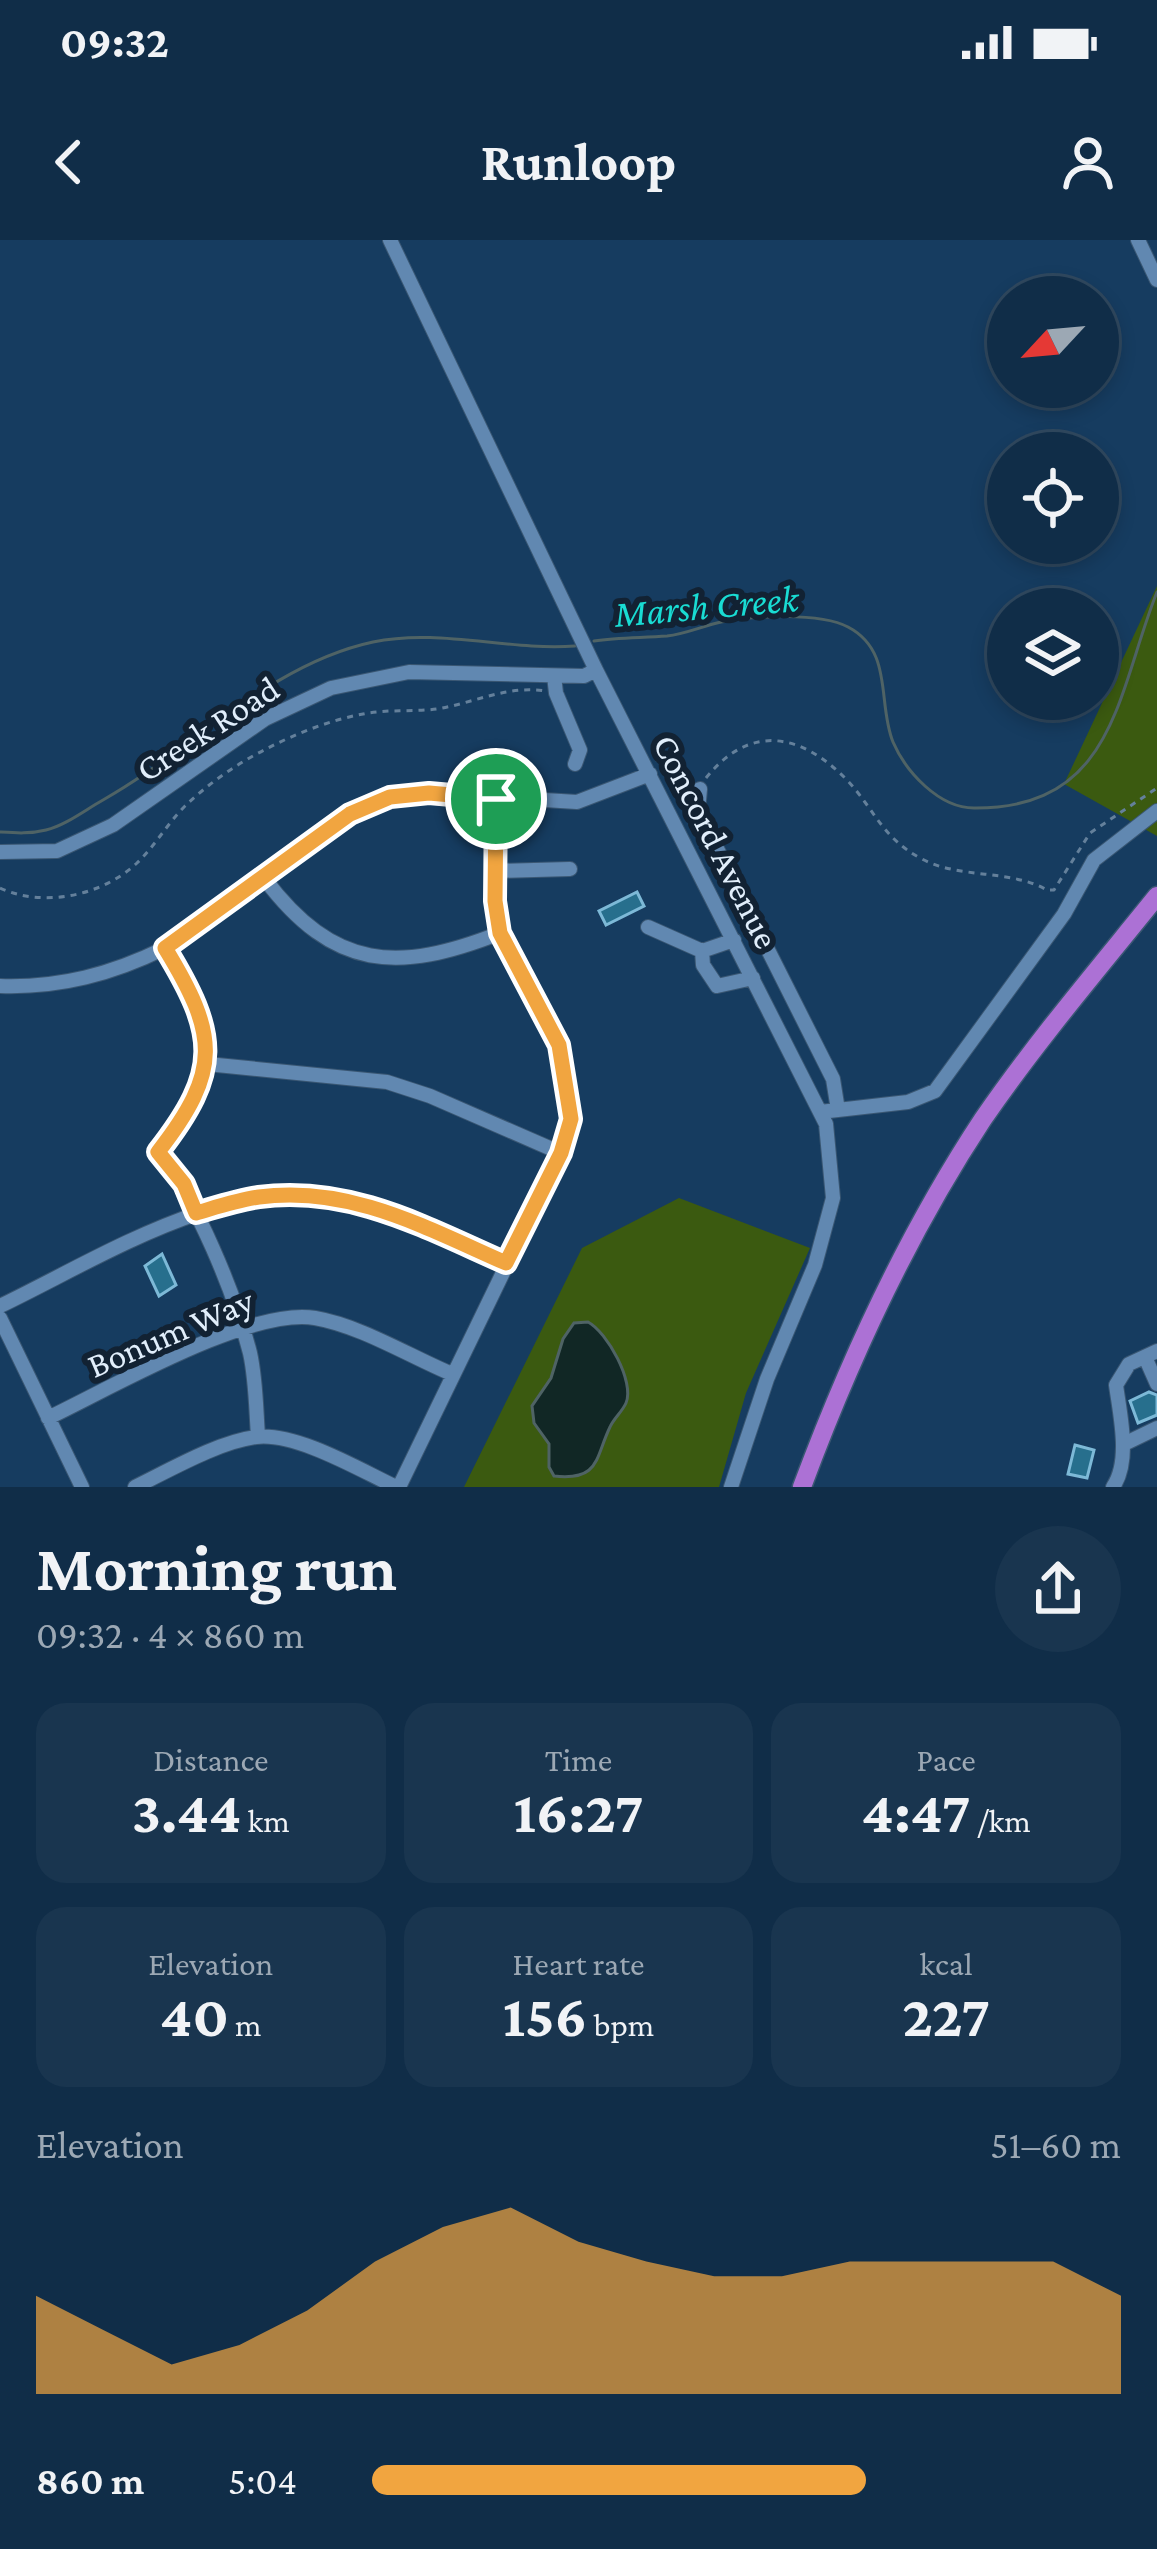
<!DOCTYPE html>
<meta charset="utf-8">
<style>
:root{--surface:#102d48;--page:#19354f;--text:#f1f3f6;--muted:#9ca8b4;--line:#304960;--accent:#f1a540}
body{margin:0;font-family:"Crimson Pro",serif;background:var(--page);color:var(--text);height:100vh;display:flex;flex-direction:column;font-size:45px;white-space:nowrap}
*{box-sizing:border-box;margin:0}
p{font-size:39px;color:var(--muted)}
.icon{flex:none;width:66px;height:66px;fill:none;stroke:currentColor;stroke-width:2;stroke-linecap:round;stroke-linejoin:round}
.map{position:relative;height:1247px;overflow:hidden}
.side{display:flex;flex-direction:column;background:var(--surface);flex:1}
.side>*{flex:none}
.needle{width:78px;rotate:244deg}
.controls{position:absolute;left:987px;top:36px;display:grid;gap:24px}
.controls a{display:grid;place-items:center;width:132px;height:132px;border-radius:50%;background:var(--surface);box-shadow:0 6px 18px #0003,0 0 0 3px var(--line);font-size:60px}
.pin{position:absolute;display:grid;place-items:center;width:102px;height:102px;color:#fff;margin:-51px;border:6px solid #fff;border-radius:50%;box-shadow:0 3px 12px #0007}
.round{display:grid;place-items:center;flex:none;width:126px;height:126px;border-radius:63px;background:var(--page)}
.headline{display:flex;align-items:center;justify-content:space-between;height:204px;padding:0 36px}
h1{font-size:66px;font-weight:700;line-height:90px}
.stats{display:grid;grid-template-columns:repeat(3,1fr);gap:18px;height:204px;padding:12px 36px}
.stats div{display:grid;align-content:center;border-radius:30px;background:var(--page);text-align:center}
.stats b{font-size:60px;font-weight:700}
.stats small{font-size:33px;font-weight:400}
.stats p{font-size:33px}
.chart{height:336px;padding:24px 36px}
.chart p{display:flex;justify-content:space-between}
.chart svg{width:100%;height:216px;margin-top:12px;fill:var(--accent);opacity:.7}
ul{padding:0 36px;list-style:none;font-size:39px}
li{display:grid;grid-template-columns:192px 144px 1fr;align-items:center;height:90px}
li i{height:30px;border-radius:15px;background:var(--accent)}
.status{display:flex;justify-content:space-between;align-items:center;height:84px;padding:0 60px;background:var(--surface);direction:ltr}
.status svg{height:33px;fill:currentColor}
header{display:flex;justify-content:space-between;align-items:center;height:156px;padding:0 36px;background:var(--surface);font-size:54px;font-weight:700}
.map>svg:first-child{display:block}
</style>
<div class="status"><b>09:32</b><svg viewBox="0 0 49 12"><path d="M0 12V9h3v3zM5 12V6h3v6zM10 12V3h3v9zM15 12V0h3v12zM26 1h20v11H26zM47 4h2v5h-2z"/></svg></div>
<header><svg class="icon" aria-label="back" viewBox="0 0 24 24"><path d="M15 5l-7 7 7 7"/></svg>Runloop<svg class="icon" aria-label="person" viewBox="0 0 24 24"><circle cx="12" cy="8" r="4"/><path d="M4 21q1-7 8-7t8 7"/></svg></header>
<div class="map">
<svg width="1157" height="1247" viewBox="0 0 1157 1247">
<rect width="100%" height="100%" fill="#163c60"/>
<path fill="#3b5a10" d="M1157,346V596L1064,544Z
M679,958L810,1008L746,1153L719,1247H464L582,1008Z"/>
<path fill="#112725" stroke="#4f6365" stroke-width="3" d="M588,1082C607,1092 635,1142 626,1163C622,1172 614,1178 610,1187C595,1218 600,1241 554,1236L549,1227V1204L534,1183L532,1166L551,1138L563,1099L574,1083Z"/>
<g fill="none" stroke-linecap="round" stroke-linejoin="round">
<path stroke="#4f6365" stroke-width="3" d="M594,401C618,397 643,398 667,396C685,394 703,386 721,382C752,376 820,372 848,387C894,411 877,463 893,502C906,532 939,568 974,568C1115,569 1117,452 1157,352
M0,592C16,593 30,594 46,590C66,585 85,570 103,560C192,510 270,424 373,402C439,388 508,411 575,406"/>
</g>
<path fill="#276f8d" stroke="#7db9d7" stroke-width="3" d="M637,652L644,666L606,685L599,671Z
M162,1014L176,1045L159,1056L145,1026Z
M1149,1152L1157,1155V1175L1138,1183L1130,1161Z
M1075,1205L1094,1210L1087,1238L1068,1234Z"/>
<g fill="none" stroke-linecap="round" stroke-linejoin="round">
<g stroke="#3a5773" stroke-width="16">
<path id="minor" d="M390,0L596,430L826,884L833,958L815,1025L767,1139L731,1247
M1138,0L1157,40
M554,436L556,453L580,510L575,524
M700,549L698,571L833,839L838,870
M0,612L57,611L113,585L265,479L331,448L409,432L584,436L596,430
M496,631L570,629
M264,638C334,731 398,733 500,693
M648,687L702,711L734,700
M165,708C219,795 221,830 158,912C196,959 235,1054 250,1113C256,1140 256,1169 258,1196
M702,711L703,725L717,746L753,738
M0,746C60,748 112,734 165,708L349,574L390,557L429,553L577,562L650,534
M207,824L387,842L430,856L561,913
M820,872L908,862L935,851L1064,674L1094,620L1157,571
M0,1066C106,1015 231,932 353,960C406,972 457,1001 506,1023
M0,1078L82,1247
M1145,1117L1157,1144
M48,1178C111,1148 250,1067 315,1078C361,1086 409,1116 452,1134
M1124,1204L1157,1188
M135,1247C170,1230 218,1202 256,1197C296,1192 360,1230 396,1247
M399,1247L561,913L571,879L559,805L500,693L495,661L496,559
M1113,1247C1131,1221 1120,1175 1116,1145L1129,1124L1157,1111"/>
</g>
<g stroke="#3a5773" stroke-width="21">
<path id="highway" d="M802,1247C850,1118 907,994 983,879C1036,802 1098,729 1157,656"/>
</g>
<path stroke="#64809b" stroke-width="3" stroke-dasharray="6 6" stroke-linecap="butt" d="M656,520L666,522L691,545
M706,538C750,483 801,493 847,540C875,570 882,598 922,619C959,639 1010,629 1047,650H1054L1090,593L1157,548
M0,648C43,668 102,656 137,623C155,606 167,584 185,566C209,543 238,523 268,508C297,493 331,480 363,474C387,469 413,472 437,469C474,463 507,445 545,451"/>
<use href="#minor" stroke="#6188b1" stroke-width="14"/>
<use href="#highway" stroke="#ac71d5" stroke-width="18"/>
</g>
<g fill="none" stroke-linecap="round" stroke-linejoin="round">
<g stroke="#fff" stroke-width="24">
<path id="route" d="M429,553L496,559L495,661L500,693L559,805L571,879L561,913L506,1023C426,988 350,945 259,957C238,960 217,967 196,973L184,944L158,912C222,830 218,795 165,708L350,574L390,557Z"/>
</g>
<use href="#route" stroke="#f1a540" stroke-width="15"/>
</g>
<g text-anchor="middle" stroke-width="12" stroke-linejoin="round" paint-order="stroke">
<g font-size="36" fill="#e1eefb" stroke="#122233">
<text transform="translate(207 488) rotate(-33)" y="13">Creek Road</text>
<text transform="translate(717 601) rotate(63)" y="13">Concord Avenue</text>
<text transform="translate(170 1092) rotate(-23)" y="13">Bonum Way</text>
</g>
<g font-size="39" font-style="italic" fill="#19dcd3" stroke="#122233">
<text transform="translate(706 365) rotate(-5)" y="14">Marsh Creek</text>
</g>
</g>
</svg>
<div class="controls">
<a><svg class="needle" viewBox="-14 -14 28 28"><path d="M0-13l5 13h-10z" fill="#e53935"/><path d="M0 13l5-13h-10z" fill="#9ca8b4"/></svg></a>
<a><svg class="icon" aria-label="locate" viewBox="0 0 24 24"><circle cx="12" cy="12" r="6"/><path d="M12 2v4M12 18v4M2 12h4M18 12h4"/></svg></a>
<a><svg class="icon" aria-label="layers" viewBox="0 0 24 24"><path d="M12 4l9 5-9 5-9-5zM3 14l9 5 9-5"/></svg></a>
</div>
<div class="pin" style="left:496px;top:559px;background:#1e9e55"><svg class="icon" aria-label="arrive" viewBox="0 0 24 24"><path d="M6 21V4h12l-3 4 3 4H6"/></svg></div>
</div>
<section class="side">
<div class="headline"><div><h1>Morning run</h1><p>09:32 · 4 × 860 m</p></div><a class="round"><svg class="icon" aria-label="share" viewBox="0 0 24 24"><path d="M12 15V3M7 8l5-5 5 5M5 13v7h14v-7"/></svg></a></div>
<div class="stats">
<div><p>Distance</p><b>3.44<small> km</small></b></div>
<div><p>Time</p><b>16:27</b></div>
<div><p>Pace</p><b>4:47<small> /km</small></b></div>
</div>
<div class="stats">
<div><p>Elevation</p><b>40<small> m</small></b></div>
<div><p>Heart rate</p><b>156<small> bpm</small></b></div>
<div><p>kcal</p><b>227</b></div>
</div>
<div class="chart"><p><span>Elevation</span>51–60 m</p>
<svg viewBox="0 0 160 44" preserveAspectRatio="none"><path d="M0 44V24L10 31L20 38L30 34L40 27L50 17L60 10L70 6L80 13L90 17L100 20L110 20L120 17L130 17L140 17L150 17L160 24V44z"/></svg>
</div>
<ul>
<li><b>860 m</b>5:04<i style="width:66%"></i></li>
</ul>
</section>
